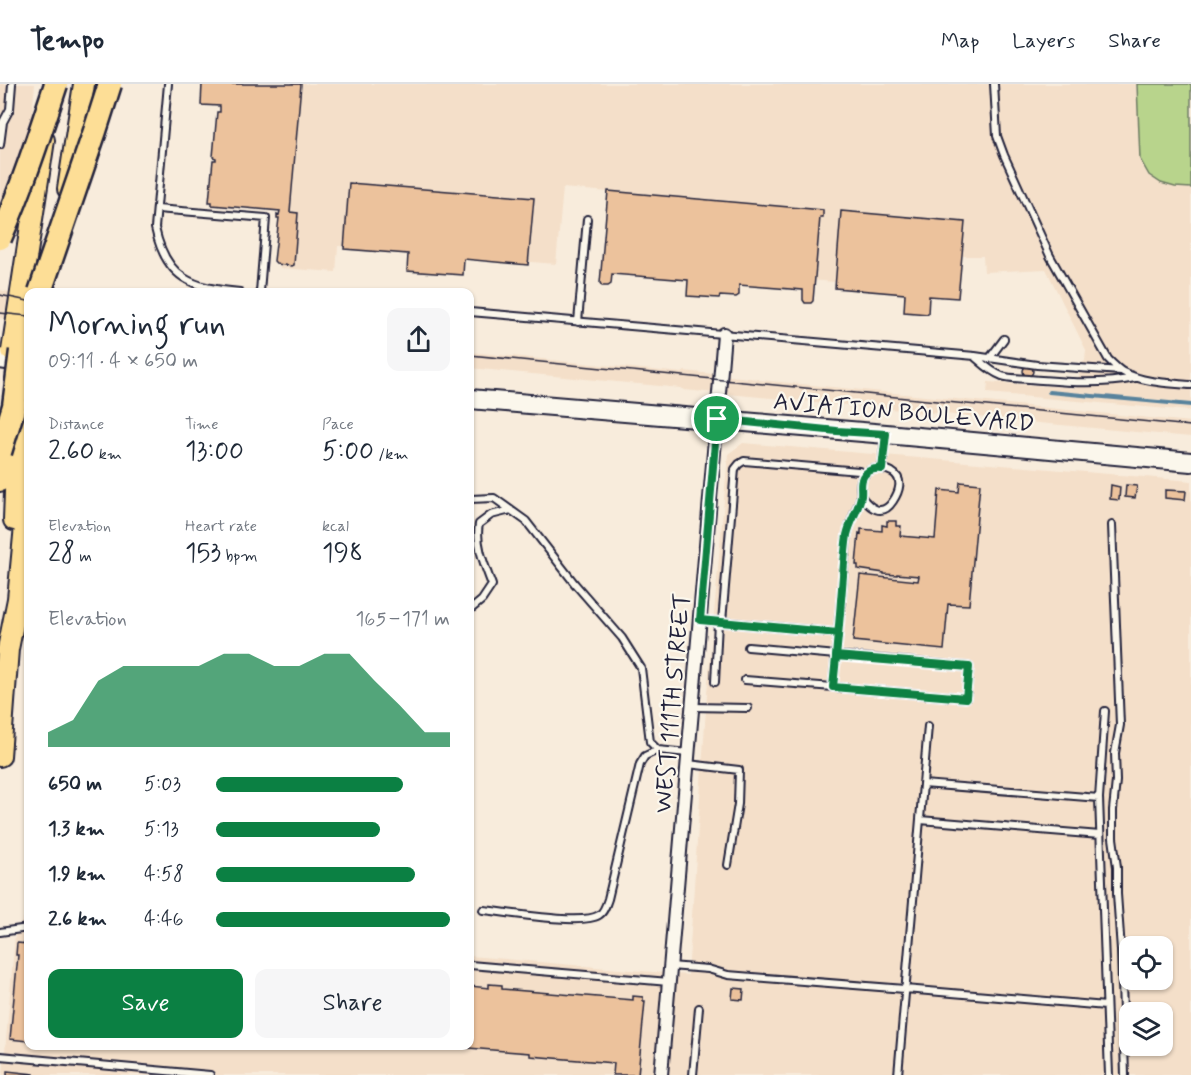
<!DOCTYPE html>
<meta charset="utf-8">
<style>
:root{--surface:#fff;--page:#f6f6f7;--text:#1f2937;--muted:#747a83;--line:#e0e1e3;--accent:#0b8043}
body{margin:0;font-family:Mynerve,sans-serif;background:var(--page);color:var(--text);height:100vh;display:flex;flex-direction:column;font-size:22px;white-space:nowrap}
*{box-sizing:border-box;margin:0}
p{font-size:20px;color:var(--muted)}
.icon{flex:none;width:33px;height:33px;fill:none;stroke:currentColor;stroke-width:2;stroke-linecap:round;stroke-linejoin:round}
.map{position:relative;flex:1;overflow:hidden}
.panel{position:absolute;left:24px;top:204px;width:450px;height:762px;display:flex;flex-direction:column;background:var(--surface);border-radius:12px;box-shadow:0 2px 4px #0004}
.panel>*{flex:none}
.fabs{position:absolute;left:1119px;top:852px;display:grid;gap:12px}
.fabs a{display:grid;place-items:center;width:54px;height:54px;border-radius:12px;background:var(--surface);box-shadow:0 2px 4px #0004;font-size:30px}
.pin{position:absolute;display:grid;place-items:center;width:51px;height:51px;color:#fff;margin:-26px;border:3px solid #fff;border-radius:50%;box-shadow:0 2px 6px #0007}
.round{display:grid;place-items:center;flex:none;width:63px;height:63px;border-radius:12px;background:var(--page)}
.overview{display:flex;align-items:center;justify-content:space-between;height:102px;padding:0 24px}
h1{font-size:33px;font-weight:600;line-height:45px}
.stats{display:grid;grid-template-columns:repeat(3,1fr);gap:9px;height:102px;padding:6px 24px}
.stats div{display:grid;align-content:center}
.stats b{font-size:26px;font-weight:600}
.stats small{font-size:16px;font-weight:400}
.stats p{font-size:16px}
.chart{height:168px;padding:12px 24px}
.chart p{display:flex;justify-content:space-between}
.chart svg{width:100%;height:108px;margin-top:6px;fill:var(--accent);opacity:.7}
.button{display:flex;gap:12px;margin-top:auto;padding:12px 24px}
.button a{flex:1;height:69px;border-radius:12px;background:var(--accent);color:#fff;font-size:24px;font-weight:600;line-height:69px;text-align:center}
.button a+a{background:var(--page);color:var(--text)}
ul{padding:0 24px;list-style:none;font-size:20px}
li{display:grid;grid-template-columns:96px 72px 1fr;align-items:center;height:45px}
li i{height:15px;border-radius:8px;background:var(--accent)}
header{display:flex;align-items:center;gap:36px;box-sizing:border-box;height:84px;padding:0 30px;background:var(--surface);border-bottom:2px solid var(--line)}
header strong{font-size:28px}
nav{display:flex;gap:33px;margin-inline-start:auto;font-size:21px}
.map>svg:first-child{display:block}
</style>
<header>
<strong>Tempo</strong>
<nav><a>Map</a><a>Layers</a><a>Share</a></nav>
</header>
<div class="map">
<svg width="1191" height="991" viewBox="0 0 1191 991">
<rect width="100%" height="100%" fill="#f8ecdc"/>
<filter id="ink" filterUnits="userSpaceOnUse"><feTurbulence type="fractalNoise" baseFrequency=".0167" numOctaves="2"/><feDisplacementMap in="SourceGraphic" scale="12" xChannelSelector="R" yChannelSelector="G"/><feConvolveMatrix kernelMatrix="1 2 1 2 8 2 1 2 1" color-interpolation-filters="sRGB"/></filter>
<g filter="url(#ink)">
<path fill="#f4dfc9" fill-rule="evenodd" d="M0,0H35L31,43L0,119Z
M297,0H1191V327L987,309L988,298L1078,304L1080,280L1085,277L1086,266L1046,185L984,188L983,172H960L956,207L809,196L815,126L563,104L556,180L338,162L336,188L280,184Z
M0,206L28,212V237L0,234Z
M470,268L682,289L685,287L758,295L759,296L1191,338V353L684,306L681,304L470,284Z
M743,359L1191,397V991H3L15,851L24,833L28,834V962H470V872L688,891L707,610L728,370ZM1130,862H1162V896H1130ZM1130,928H1162V962H1130Z"/>
<path fill="#b8d48c" stroke="#6d7b64" stroke-width="1.5" d="M1137,0H1191V104L1175,103L1161,99L1149,91L1140,75Z"/>
<g fill="none" stroke-linecap="round" stroke-linejoin="round">
<path stroke="#59839d" stroke-width="4" d="M1049,308L1191,321"/>
</g>
<path fill="#ecc29c" stroke="#22223b" stroke-width="1.5" d="M202,0H301L290,128L298,129L294,181L292,182L277,180L274,177L279,134H277V130L279,131L280,127L212,121V118H209L213,76H216V74L213,73L217,28H220V22L201,21Z
M349,99L534,114L528,181L464,175L463,191L407,187L408,170L344,165Z
M608,107L823,126V133H820L813,217L811,219H805L803,216V206L739,201V211L736,213L720,212L719,214L687,212L688,196L612,190L611,200L608,202H602L600,199Z
M841,127L965,138L958,214L929,212L928,230L904,228L905,210L835,204Z
M1023 287a5 5 0 1 1 10 0a5 5 0 1 1-10 0Z
M960,398L980,400L969,521L948,520L944,566L853,557L860,491L918,497L919,492L897,490V491L884,490V489L858,485V481H856L859,449L861,450V445L882,447V441L887,442V437H896V442H901L900,452L935,455L939,406L959,408Z
M1111,401L1120,403L1119,416L1110,415Z
M1126,401L1137,402L1135,414L1125,413Z
M1165,406L1186,407L1185,416L1165,414Z
M17,859L28,860L27,864H28V957L10,955L18,871H16Z
M489,900L502,901V905L633,916V912L643,913V917H645L638,991H613L614,979L530,972V969L444,962H470V902L489,904Z
M733,904L744,905L743,916L732,915Z
M7,987L34,990V991H7Z"/>
<g fill="none" stroke-linecap="round" stroke-linejoin="round">
<g stroke="#22223b" stroke-width="10">
<path id="lane" d="M168,0L155,144C166,195 192,204 240,208
M994,0L997,52L1004,71L1050,172L1108,275C1113,280 1118,285 1123,288C1144,299 1168,299 1191,301
M0,61L3,38L10,25L12,0
M157,125L266,134L260,208
M470,228L975,272L1037,281L1121,287
M578,238L587,135
M975,273C983,280 991,288 1002,292C1010,295 1021,294 1029,295C1064,298 1100,301 1135,294
M989,275L1004,255
M882,385L885,353
M861,412C870,424 882,434 893,417C899,408 904,395 892,388C881,382 866,383 861,397C859,403 862,409 860,415C856,427 850,438 847,451L838,549L722,538L735,385L739,380L744,377L859,387L865,390
M470,415L494,414L526,437L575,500L622,554L641,584L650,658L658,666L688,669
M1112,441L1120,641L1115,669L1116,697L1113,726V754L1117,783V810L1121,866L1125,991
M470,526L482,516L492,501C485,482 475,460 479,440L491,431L511,426
M700,536L720,538
M748,563L969,583L966,614L833,603
M745,596L833,603L838,549
M715,598L718,538
M693,623L748,624
M1105,627L1099,714L1109,991
M688,680L739,686L738,720L728,781
M923,700L1099,714
M920,736L1100,751
M483,826C505,828 583,842 599,831C604,828 606,821 608,815L640,680L645,672L658,666
M0,848L28,844
M470,881L669,898
M670,882L708,885L728,891L905,905L1106,922
M0,972L210,991
M693,991L699,924
M898,991L928,642"/>
</g>
<g stroke="#22223b" stroke-width="16">
<path id="street" d="M661,991L724,250"/>
</g>
<g stroke="#22223b" stroke-width="22">
<path id="secondary" d="M0,275L28,279
M470,315L886,350L1191,378"/>
</g>
<g stroke="#22223b" stroke-width="24">
<path id="primary" d="M68,105L84,0
M12,267L44,56
M0,397L3,353
M14,436L18,324
M0,672L8,565L18,515L28,410"/>
</g>
<g stroke="#22223b" stroke-width="27">
<path id="highway" d="M21,267L28,242"/>
</g>
<use href="#lane" stroke="#fbf7ec" stroke-width="6"/>
<use href="#street" stroke="#fbf7ec" stroke-width="12"/>
<use href="#secondary" stroke="#fbf7ec" stroke-width="18"/>
<use href="#primary" stroke="#fdde96" stroke-width="20"/>
<use href="#highway" stroke="#fdde96" stroke-width="22"/>
<path stroke="#22223b" stroke-width="1.5" d="M0,211L28,217
M0,229L28,232
M470,271L1191,342"/>
<g stroke="#22223b" stroke-width="27" stroke-linecap="butt">
<path id="highway-bridge" d="M0,154C22,104 39,52 56,0
M40,208L95,47L110,0
M0,368L14,322L21,267"/>
</g>
<use href="#highway-bridge" stroke="#fdde96" stroke-width="22"/>
</g>
</g>
<g fill="none" stroke-linecap="round" stroke-linejoin="round" filter="url(#ink)">
<g stroke="#fff" stroke-width="12">
<path id="route" d="M717,335L700,536L838,549L836,572L969,583L966,614L833,603C836,574 839,545 841,516C843,494 844,472 847,451C850,437 859,425 861,412C862,404 859,396 865,390C870,385 876,384 882,385L886,350L837,347L717,335"/>
</g>
<use href="#route" stroke="#0b8043" stroke-width="8"/>
</g>
<g text-anchor="middle" stroke-width="4.5" stroke-linejoin="round" paint-order="stroke">
<g font-size="24" fill="#22223b" stroke="#fbf7ec">
<text transform="translate(904 328) rotate(5)" y="8">AVIATION BOULEVARD</text>
<text transform="translate(672 619) rotate(-85)" y="8">WEST 111TH STREET</text>
</g>
</g>
</svg>
<div class="fabs">
<a><svg class="icon" aria-label="locate" viewBox="0 0 24 24"><circle cx="12" cy="12" r="6"/><path d="M12 2v4M12 18v4M2 12h4M18 12h4"/></svg></a>
<a><svg class="icon" aria-label="layers" viewBox="0 0 24 24"><path d="M12 4l9 5-9 5-9-5zM3 14l9 5 9-5"/></svg></a>
</div>
<div class="pin" style="left:717px;top:335px;background:#1e9e55"><svg class="icon" aria-label="arrive" viewBox="0 0 24 24"><path d="M6 21V4h12l-3 4 3 4H6"/></svg></div>
<section class="panel">
<div class="overview"><div><h1>Morning run</h1><p>09:11 · 4 × 650 m</p></div><a class="round"><svg class="icon" aria-label="share" viewBox="0 0 24 24"><path d="M12 15V3M7 8l5-5 5 5M5 13v7h14v-7"/></svg></a></div>
<div class="stats">
<div><p>Distance</p><b>2.60<small> km</small></b></div>
<div><p>Time</p><b>13:00</b></div>
<div><p>Pace</p><b>5:00<small> /km</small></b></div>
</div>
<div class="stats">
<div><p>Elevation</p><b>28<small> m</small></b></div>
<div><p>Heart rate</p><b>153<small> bpm</small></b></div>
<div><p>kcal</p><b>198</b></div>
</div>
<div class="chart"><p><span>Elevation</span>165–171 m</p>
<svg viewBox="0 0 160 44" preserveAspectRatio="none"><path d="M0 44V38L10 33L20 17L30 11L40 11L50 11L60 11L70 6L80 6L90 11L100 11L110 6L120 6L130 17L140 27L150 38L160 38V44z"/></svg>
</div>
<ul>
<li><b>650 m</b>5:03<i style="width:80%"></i></li>
<li><b>1.3 km</b>5:13<i style="width:70%"></i></li>
<li><b>1.9 km</b>4:58<i style="width:85%"></i></li>
<li><b>2.6 km</b>4:46<i style="width:100%"></i></li>
</ul>
<div class="button"><a>Save</a><a>Share</a></div>
</section>
</div>
